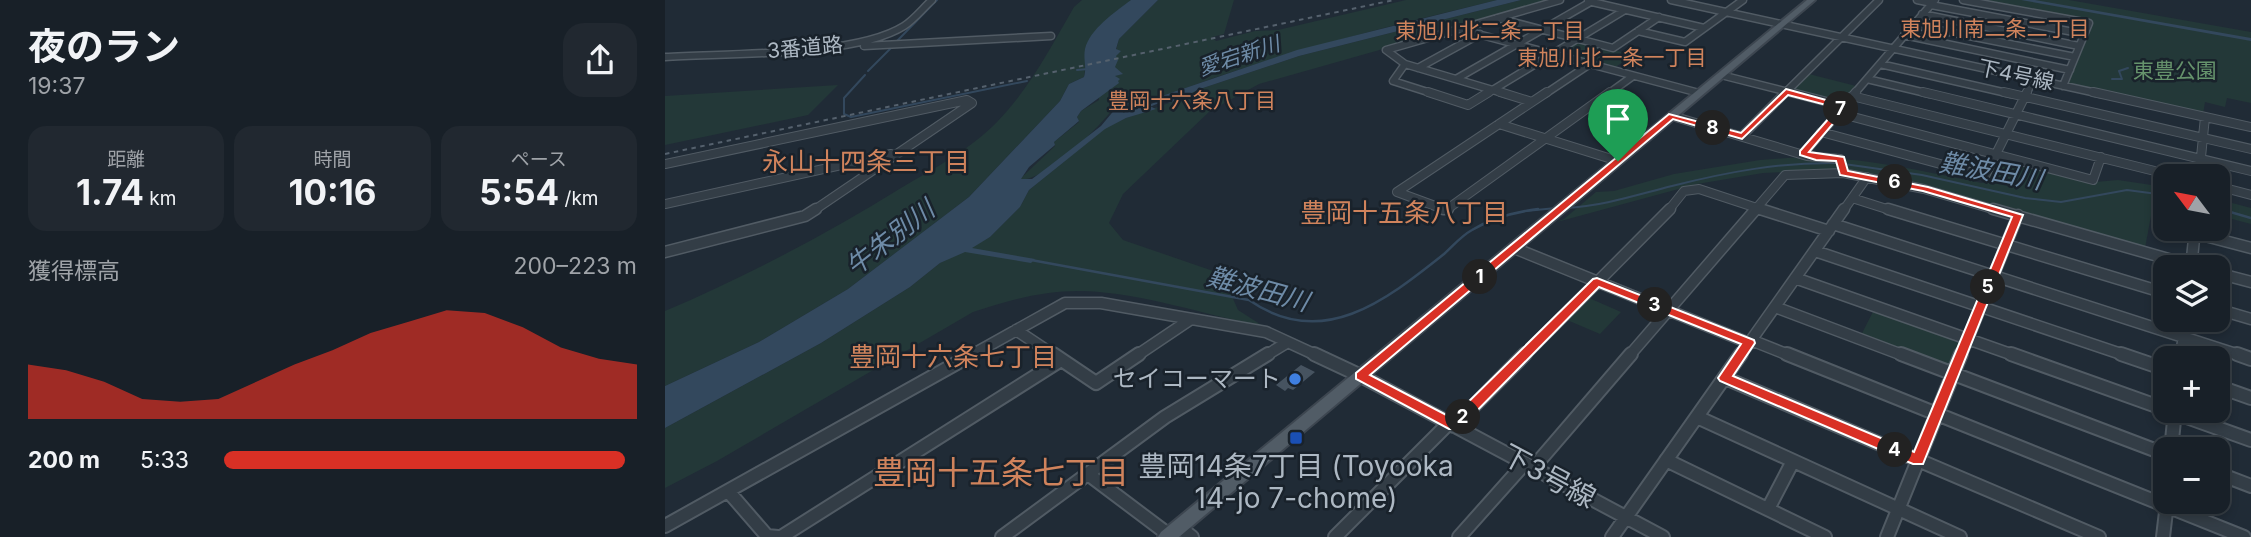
<!DOCTYPE html>
<html lang="ja">
<meta charset="utf-8">
<style>
:root{--surface:#182028;--page:#212830;--text:#f1f3f6;--muted:#9fa3a8;--line:#363e45;--accent:#d93025}
body{margin:0;font-family:Inter,"Noto Sans JP",sans-serif;background:var(--page);color:var(--text);height:100vh;display:flex;flex-direction:column;font-size:26px;white-space:nowrap}
*{box-sizing:border-box;margin:0}
p{font-size:23px;color:var(--muted)}
.icon{flex:none;width:38px;height:38px;fill:none;stroke:currentColor;stroke-width:2;stroke-linecap:round;stroke-linejoin:round}
.map{position:relative;flex:1;overflow:hidden}
.panel{display:flex;flex-direction:column;background:var(--surface);width:665px}
.panel>*{flex:none}
.needle{width:46px;rotate:302deg}
.buttons{position:absolute;left:1488px;top:164px;display:grid;gap:14px}
.buttons a{display:grid;place-items:center;width:77px;height:77px;border-radius:14px;background:var(--surface);box-shadow:0 4px 10px #0003,0 0 0 2px var(--line);font-size:35px}
.pin{position:absolute;display:grid;place-items:center;width:60px;height:60px;color:#fff;margin:-72px -30px;border-radius:50% 50% 50% 0;rotate:-45deg;box-shadow:0 0 7px #0007}
.pin .icon{rotate:45deg}
.km{position:absolute;width:35px;height:35px;margin:-18px;border-radius:50%;background:#222;color:#fff;font-size:19px;line-height:35px;text-align:center}
.round{display:grid;place-items:center;flex:none;width:74px;height:74px;border-radius:21px;background:var(--page)}
.summary{display:flex;align-items:center;justify-content:space-between;height:119px;padding:0 28px}
h1{font-size:38px;font-weight:700;line-height:52px}
.stats{display:grid;grid-template-columns:repeat(3,1fr);gap:10px;height:119px;padding:7px 28px}
.stats div{display:grid;align-content:center;border-radius:18px;background:var(--page);text-align:center}
.stats b{font-size:35px;font-weight:700}
.stats small{font-size:19px;font-weight:400}
.stats p{font-size:19px}
.chart{height:196px;padding:14px 28px}
.chart p{display:flex;justify-content:space-between}
.chart svg{width:100%;height:126px;margin-top:7px;fill:var(--accent);opacity:.7}
ul{padding:0 28px;list-style:none;font-size:23px}
li{display:grid;grid-template-columns:112px 84px 1fr;align-items:center;height:52px}
li i{height:18px;border-radius:9px;background:var(--accent)}
main{display:flex;flex:1;min-height:0}
.map>svg:first-child{display:block}
</style>
<main>
<section class="panel">
<div class="summary"><div><h1>夜のラン</h1><p>19:37</p></div><a class="round"><svg class="icon" aria-label="share" viewBox="0 0 24 24"><path d="M12 15V3M7 8l5-5 5 5M5 13v7h14v-7"/></svg></a></div>
<div class="stats">
<div><p>距離</p><b>1.74<small> km</small></b></div>
<div><p>時間</p><b>10:16</b></div>
<div><p>ペース</p><b>5:54<small> /km</small></b></div>
</div>
<div class="chart"><p><span>獲得標高</span>200–223 m</p>
<svg viewBox="0 0 160 44" preserveAspectRatio="none"><path d="M0 44V25L10 27L20 31L30 37L40 38L50 37L60 31L70 25L80 20L90 14L100 10L110 6L120 7L130 12L140 19L150 23L160 25V44z"/></svg>
</div>
<ul>
<li><b>200 m</b>5:33<i style="width:97%"></i></li>
</ul>
</section>
<div class="map">
<svg width="1586" height="537" viewBox="0 0 1586 537">
<rect width="100%" height="100%" fill="#202b36"/>
<path fill="#233838" d="M417,0H466L443,19L421,63L419,77L404,84L395,101L304,197L183,289L94,342L0,386V311C82,276 160,235 236,188C268,169 306,149 332,122C365,88 386,47 409,7Z
M493,0H569L559,34L547,37L551,41L590,31L613,30L741,0H832C704,31 577,62 456,114L446,111C434,128 376,184 355,179L390,146L389,142L414,122L412,117L416,111L434,100V96L447,87L450,76L457,74L449,67L450,56L455,51L451,50L454,39Z
M856,0H891L594,84L545,111L458,194L444,223L458,240L557,274L573,310L598,326C539,315 479,293 418,291C381,290 343,300 308,312L52,461L0,488V428L156,343L245,287L275,263L325,237L355,207L364,190L440,128L461,118L504,103L520,94L634,56Z
M1320,0H1404L1586,32V103L1562,98L1560,107L1540,102L1538,114L1402,85L1426,20Z
M914,41L968,55L949,68L894,54Z
M1140,73L1195,87L1178,106L1121,92Z
M173,85L143,115L0,145V96Z
M1136,157C1198,157 1257,171 1317,183L1321,182L1333,158L1430,182L1453,180L1500,187V202L1489,200L1480,248L1261,186L1178,170L1098,173L1032,184L892,222L899,219L931,192L949,191L1009,174L1095,160Z
M1552,199L1586,208V224L1552,215Z
M924,298L956,312L935,334L902,320Z
M1211,306L1302,338L1289,374L1194,339Z"/>
<path fill="#33485d" d="M466,0H493L454,39L451,49L456,51L451,56L453,60L450,67L458,74L450,76L455,79L453,81L454,83L416,111L412,117L414,121L389,142L390,145L364,167L356,179H367L383,167L436,126L456,102L464,103L458,113L478,103L491,109L461,118L440,129L364,190L355,207L325,237L307,248L370,259L366,263L300,252L275,263L245,287L156,343L0,428V386L94,342L183,289L304,197L395,101L404,84L419,77C422,67 418,59 420,49C425,29 450,12 466,0Z
M832,0H856L634,56L535,89L505,103L491,98L632,50Z
M1356,0H1370L1586,38V41Z"/>
<g fill="none" stroke-linecap="round" stroke-linejoin="round">
<path stroke="#33485d" stroke-width="2" d="M232,41L272,0
M412,70L423,69
M203,71L227,47
M200,75L179,98V114L186,117L362,81
M1447,79H1457L1454,71L1463,68
M484,106L501,99
M1179,164L1257,175L1360,198L1396,202L1462,190L1500,195
M901,208C938,206 971,195 1007,186C1062,172 1116,162 1173,163
M1552,208L1561,211
M861,211L891,208"/>
<path stroke="#33485d" stroke-width="2.5" d="M1555,209L1586,218
M366,260L584,300C657,351 720,301 779,254C788,246 796,236 807,230C827,218 850,212 873,209"/>
</g>
<path fill="#465360" d="M636,365L650,372L628,390L623,388L620,391L611,385Z"/>
<g fill="none" stroke-linecap="round" stroke-linejoin="round">
<g stroke="#515b64" stroke-width="9">
<path id="minor-far3" d="M1006,0L1436,94
M1252,0L1267,3
M1298,0L1424,23L1398,86
M923,1L1039,28
M1266,5L1419,34
M1257,14L1414,46
M832,18L948,48L994,17
M1249,25L1410,57
M794,29L1034,93
M973,31L1020,42L1078,0
M1239,35L1405,70
M199,46L386,36
M0,57C61,53 190,57 239,26C250,19 258,8 267,0
M740,64L728,81L769,94
M1215,64L1346,94
M753,68L815,34
M1056,75L1131,94
M791,79L929,0
M1202,79L1265,94
M821,94L960,10
M841,94L740,64L721,50L895,0
M880,94L925,64
M943,94L968,76
M1119,94L1214,0
M1189,94L1270,0
M1361,94L1369,79"/>
</g>
<g stroke="#515b64" stroke-width="10">
<path id="minor-far2" d="M763,92L803,105L824,92
M835,92L867,102
M882,92L732,192L781,210L945,92
M1124,92L1178,106
M1258,92L1586,171
M1339,92L1586,149
M1428,92L1586,127
M1187,96L1514,177
M1173,113L1428,180L1436,157
M1007,116L1142,156L1175,159L1178,173
M834,124L953,161
M1156,132L1320,176L1362,92
M1077,136L1121,92
M1138,154L1191,92
M0,164L302,100L307,103L148,211
M1534,177L1540,117
M1552,186L1586,195
M1187,198L1228,211
M0,204L226,154
M1003,211L1019,191L1034,189L1101,211
M1089,211L1120,175L1178,173L1259,189L1334,211
M1178,211L1202,177"/>
</g>
<g stroke="#515b64" stroke-width="13">
<path id="minor-far1" d="M778,209H783
M1095,209L1164,231
M1223,209L1500,293
M1328,209L1535,268
M1168,224L1577,356
M1529,233L1586,248
M849,248L1084,343
M1150,251L1462,356
M0,252L140,216L151,209
M1526,268L1530,229
M1552,273L1586,282
M1130,278L1351,356
M1110,307L1240,356
M1552,309L1586,319
M351,330L390,356
M1086,340L1126,356
M305,356L400,303H436L601,332L653,356
M471,356L526,319
M600,356L623,342
M859,356L1005,209
M964,356L1091,209
M1075,356L1179,209
M1296,356L1353,215
M1516,356L1521,320"/>
</g>
<g stroke="#515b64" stroke-width="16">
<path id="minor" d="M388,354L431,383L474,354
M649,354L696,376L998,537
M1122,354L1579,537
M1236,354L1500,454
M1346,354L1500,409
M1456,354L1500,369
M1572,354L1586,359
M1516,359L1517,354
M1060,378L1434,537
M1552,386L1586,398
M1505,411L1586,440
M1032,417L1295,537
M789,426L860,354
M1506,450L1510,411
M1001,460L1160,537
M868,468L966,354
M1552,473L1586,486
M423,474L504,535
M63,491L102,536L113,537
M1103,509L1128,461
M0,526L308,354
M514,527L527,537
M116,537L396,360
M337,537L500,417L603,354
M670,537L784,423
M794,537L860,463
M947,537L1076,354
M1222,537L1296,354
M1498,537L1502,503"/>
</g>
<g stroke="#3d4650" stroke-width="4">
<path id="major" d="M1142,0H1150L514,537H493L496,532Z"/>
</g>
<use href="#minor-far3" stroke="#333d46" stroke-width="6"/>
<use href="#minor-far2" stroke="#333d46" stroke-width="8"/>
<use href="#minor-far1" stroke="#333d46" stroke-width="10"/>
<use href="#minor" stroke="#333d46" stroke-width="12"/>
<use href="#major" fill="#515c66" fill-rule="evenodd"/>
<path stroke="#55616d" stroke-width="2" stroke-dasharray="4.5 4.5" stroke-linecap="butt" d="M0,154L729,0"/>
</g>
<path fill="#d93025" stroke="#fff" stroke-width="2" fill-rule="evenodd" d="M1121,89L1183,106L1144,152L1179,157L1183,171L1263,187L1358,215L1258,464H1248L1055,381L1053,378L1076,344L934,287L794,429H784L691,379V373L1004,114L1076,133ZM1123,95L1173,108L1135,151V155L1151,160L1171,161L1175,175L1258,191L1347,217L1249,452L1068,376L1090,343L1089,340L932,278L928,279L787,418L705,375L1008,119L1077,139Z"/>
<circle fill="#3f7fe0" stroke="#19222b" stroke-width="2.5" cx="630" cy="379" r="7"/>
<rect fill="#1a4fb4" stroke="#19222b" stroke-width="2.5" x="624" y="431" width="14" height="14" rx="3.5"/>
<g text-anchor="middle" stroke-width="5" stroke-linejoin="round" paint-order="stroke">
<g font-size="21" fill="#d0835c" stroke="#19222b">
<text x="1330" y="36">東旭川南二条二丁目</text>
<text x="825" y="38">東旭川北二条一丁目</text>
<text x="947" y="65">東旭川北一条一丁目</text>
<text x="527" y="108">豊岡十六条八丁目</text>
</g>
<g font-size="21" fill="#adb8c3" stroke="#19222b">
<text transform="translate(140 48) rotate(-5)" y="7">3番道路</text>
<text transform="translate(1351 75) rotate(12)" y="7">下4号線</text>
</g>
<g font-size="21" font-style="italic" fill="#6e8ba7" stroke="#19222b">
<text transform="translate(574 56) rotate(-18)" y="7">愛宕新川</text>
</g>
<g font-size="21" fill="#66936c" stroke="#19222b">
<text x="1510" y="78">東豊公園</text>
</g>
<g font-size="24" fill="#adb8c3" stroke="#19222b" text-anchor="end">
<text x="616" y="387">セイコーマート</text>
</g>
<g font-size="26" fill="#d0835c" stroke="#19222b">
<text x="201" y="171">永山十四条三丁目</text>
<text x="739" y="222">豊岡十五条八丁目</text>
<text x="288" y="366">豊岡十六条七丁目</text>
</g>
<g font-size="26" font-style="italic" fill="#6e8ba7" stroke="#19222b">
<text transform="translate(1326 171) rotate(10)" y="9">難波田川</text>
<text transform="translate(225 238) rotate(-38)" y="9">牛朱別川</text>
<text transform="translate(593 289) rotate(15)" y="9">難波田川</text>
</g>
<g font-size="28" fill="#adb8c3" stroke="#19222b">
<text x="631" y="476">豊岡14条7丁目 (Toyooka<tspan x="631" dy="32">14-jo 7-chome)</tspan></text>
</g>
<g font-size="28" fill="#adb8c3" stroke="#19222b">
<text transform="translate(884 476) rotate(28)" y="10">下3号線</text>
</g>
<g font-size="32" fill="#d0835c" stroke="#19222b">
<text x="336" y="484">豊岡十五条七丁目</text>
</g>
</g>
</svg>
<div class="buttons">
<a><svg class="needle" viewBox="-14 -14 28 28"><path d="M0-13l5 13h-10z" fill="#e53935"/><path d="M0 13l5-13h-10z" fill="#9fa3a8"/></svg></a>
<a><svg class="icon" aria-label="layers" viewBox="0 0 24 24"><path d="M12 4l9 5-9 5-9-5zM3 14l9 5 9-5"/></svg></a>
<a>+</a>
<a>−</a>
</div>
<div class="pin" style="left:953px;top:161px;background:#1e9e55"><svg class="icon" aria-label="arrive" viewBox="0 0 24 24"><path d="M6 21V4h12l-3 4 3 4H6"/></svg></div>
<b class="km" style="left:815px;top:277px">1</b>
<b class="km" style="left:798px;top:417px">2</b>
<b class="km" style="left:990px;top:305px">3</b>
<b class="km" style="left:1230px;top:450px">4</b>
<b class="km" style="left:1323px;top:287px">5</b>
<b class="km" style="left:1230px;top:182px">6</b>
<b class="km" style="left:1176px;top:109px">7</b>
<b class="km" style="left:1048px;top:128px">8</b>
</div>
</main>
